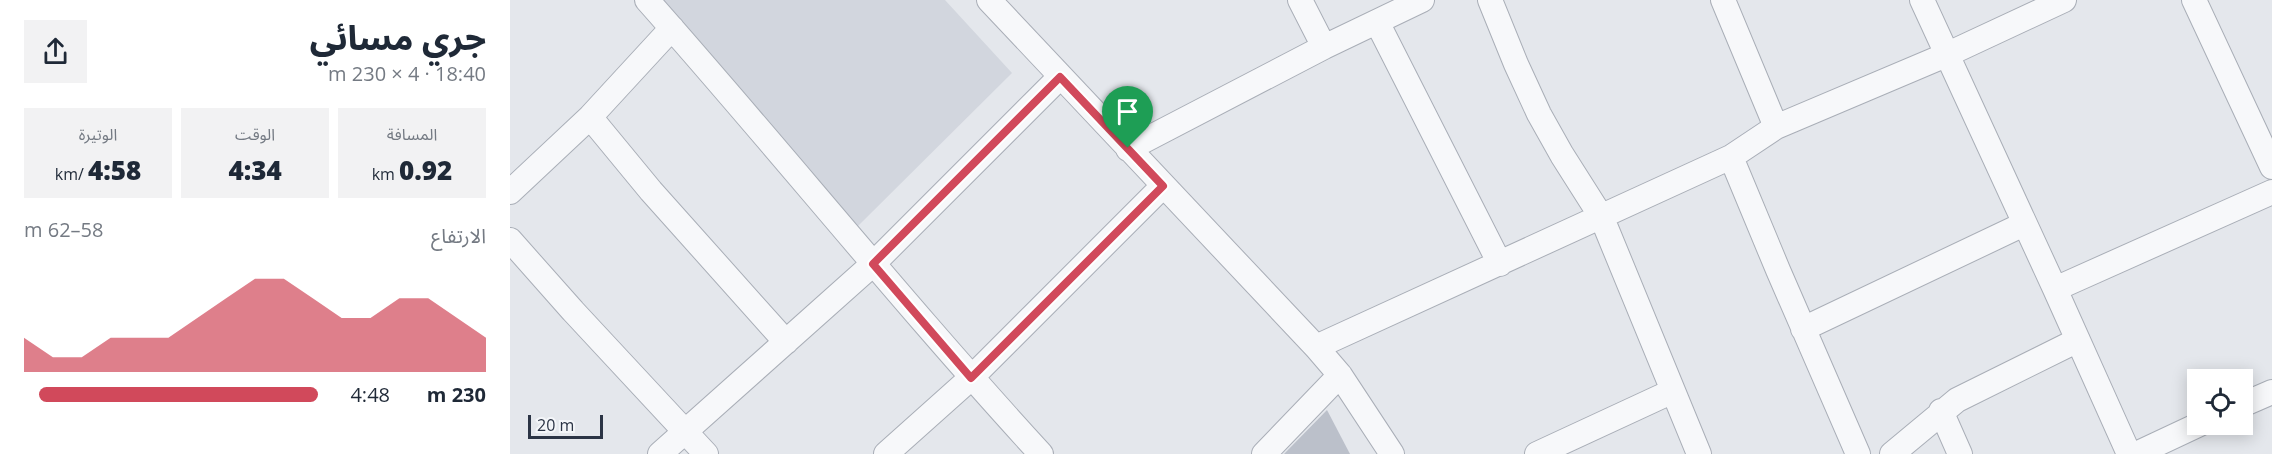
<!DOCTYPE html>
<html lang="ar">
<meta charset="utf-8">
<style>
:root{--surface:#fff;--page:#f2f2f3;--text:#1f2937;--muted:#747a83;--accent:#d1495b}
body{margin:0;font-family:"Open Sans","Noto Sans Arabic",sans-serif;background:var(--page);color:var(--text);direction:rtl;height:100vh;display:flex;flex-direction:column;font-size:22px;white-space:nowrap}
*{box-sizing:border-box;margin:0}
p{font-size:20px;color:var(--muted)}
.icon{flex:none;width:33px;height:33px;fill:none;stroke:currentColor;stroke-width:2;stroke-linecap:round;stroke-linejoin:round}
.map{position:relative;flex:1;overflow:hidden;direction:ltr}
.drawer{display:flex;flex-direction:column;background:var(--surface);width:510px}
.drawer>*{flex:none}
.fabs{position:absolute;left:1677px;top:369px;display:grid;gap:12px}
.fabs a{display:grid;place-items:center;width:66px;height:66px;border-radius:0px;background:var(--surface);box-shadow:0 3px 15px #0003;font-size:30px}
.scale{position:absolute;left:18px;bottom:15px;width:75px;box-sizing:border-box;padding-left:6px;border:3px solid #2b3445;border-top:0;font-size:16px;line-height:21px;white-space:nowrap;color:#2b3445;-webkit-text-stroke:4px #f4f6f9;paint-order:stroke}
.pin{position:absolute;display:grid;place-items:center;width:51px;height:51px;color:#fff;margin:-62px -26px;border-radius:50% 50% 50% 0;rotate:-45deg;box-shadow:0 0 6px #0007}
.pin .icon{rotate:45deg}
.round{display:grid;place-items:center;flex:none;width:63px;height:63px;border-radius:0px;background:var(--page)}
.head{display:flex;align-items:center;justify-content:space-between;height:102px;padding:0 24px}
h1{font-size:33px;font-weight:800;line-height:45px}
.metrics{display:grid;grid-template-columns:repeat(3,1fr);gap:9px;height:102px;padding:6px 24px}
.metrics div{display:grid;align-content:center;border-radius:0px;background:var(--page);text-align:center}
.metrics b{font-size:26px;font-weight:800}
.metrics small{font-size:16px;font-weight:400}
.metrics p{font-size:16px}
.chart{height:168px;padding:12px 24px}
.chart p{display:flex;justify-content:space-between}
.chart svg{width:100%;height:108px;margin-top:6px;fill:var(--accent);opacity:.7}
ul{padding:0 24px;list-style:none;font-size:20px}
li{display:grid;grid-template-columns:96px 72px 1fr;align-items:center;height:45px}
li i{height:15px;border-radius:8px;background:var(--accent)}
main{display:flex;flex:1;min-height:0}
.map>svg:first-child{display:block}
</style>
<main>
<div class="map">
<svg width="1762" height="454" viewBox="0 0 1762 454">
<rect width="100%" height="100%" fill="#e4e7ec"/>
<path fill="#d2d6de" d="M149,0H435L502,73L348,226Z"/>
<path fill="#bbc0ca" d="M817,410L840,454H774Z"/>
<g fill="none" stroke-linecap="round" stroke-linejoin="round">
<g stroke="#a9aeb7" stroke-width="26">
<path id="minor" d="M137,0C270,150 395,306 531,454
M479,0L806,347L830,375L882,454
M790,0L814,47
M980,0L1006,64L1029,114L1052,155L1092,218L1189,454
M1213,0L1266,127
M1412,0L1545,289L1619,454
M1684,0L1762,167
M867,22L990,264
M80,117L141,191L276,342
M618,149L814,47L912,0
M1221,157L1268,270L1348,454
M0,192L80,117L162,28
M0,240L63,311L196,454
M1545,289L1762,192
M1293,329L1514,224
M806,347L1221,157L1266,127L1436,55L1554,0
M1732,405L1762,392
M1431,411L1450,454
M150,454L363,264L550,77
M376,454L461,378L653,186
M754,454L830,375
M1027,454L1163,391
M1382,454L1447,400L1568,340
M1626,454L1690,424"/>
</g>
<use href="#minor" stroke="#f7f8fa" stroke-width="24"/>
</g>
<g fill="none" stroke-linecap="round" stroke-linejoin="round">
<g stroke="#fff" stroke-width="12">
<path id="route" d="M550,77L653,186L461,378L363,264Z"/>
</g>
<use href="#route" stroke="#d1495b" stroke-width="8"/>
</g>
</svg>
<div class="fabs">
<a><svg class="icon" aria-label="locate" viewBox="0 0 24 24"><circle cx="12" cy="12" r="6"/><path d="M12 2v4M12 18v4M2 12h4M18 12h4"/></svg></a>
</div>
<div class="scale">20 m</div>
<div class="pin" style="left:618px;top:148px;background:#1e9e55"><svg class="icon" aria-label="arrive" viewBox="0 0 24 24"><path d="M6 21V4h12l-3 4 3 4H6"/></svg></div>
</div>
<section class="drawer">
<div class="head"><div><h1>جري مسائي</h1><p>18:40 · 4 × 230 m</p></div><a class="round"><svg class="icon" aria-label="share" viewBox="0 0 24 24"><path d="M12 15V3M7 8l5-5 5 5M5 13v7h14v-7"/></svg></a></div>
<div class="metrics">
<div><p>المسافة</p><b>0.92<small> km</small></b></div>
<div><p>الوقت</p><b>4:34</b></div>
<div><p>الوتيرة</p><b>4:58<small> /km</small></b></div>
</div>
<div class="chart"><p><span>الارتفاع</span>58–62 m</p>
<svg viewBox="0 0 160 44" preserveAspectRatio="none"><path d="M0 44V30L10 38L20 38L30 30L40 30L50 30L60 22L70 14L80 6L90 6L100 14L110 22L120 22L130 14L140 14L150 22L160 30V44z"/></svg>
</div>
<ul>
<li><b>230 m</b>4:48<i style="width:95%"></i></li>
</ul>
</section>
</main>
